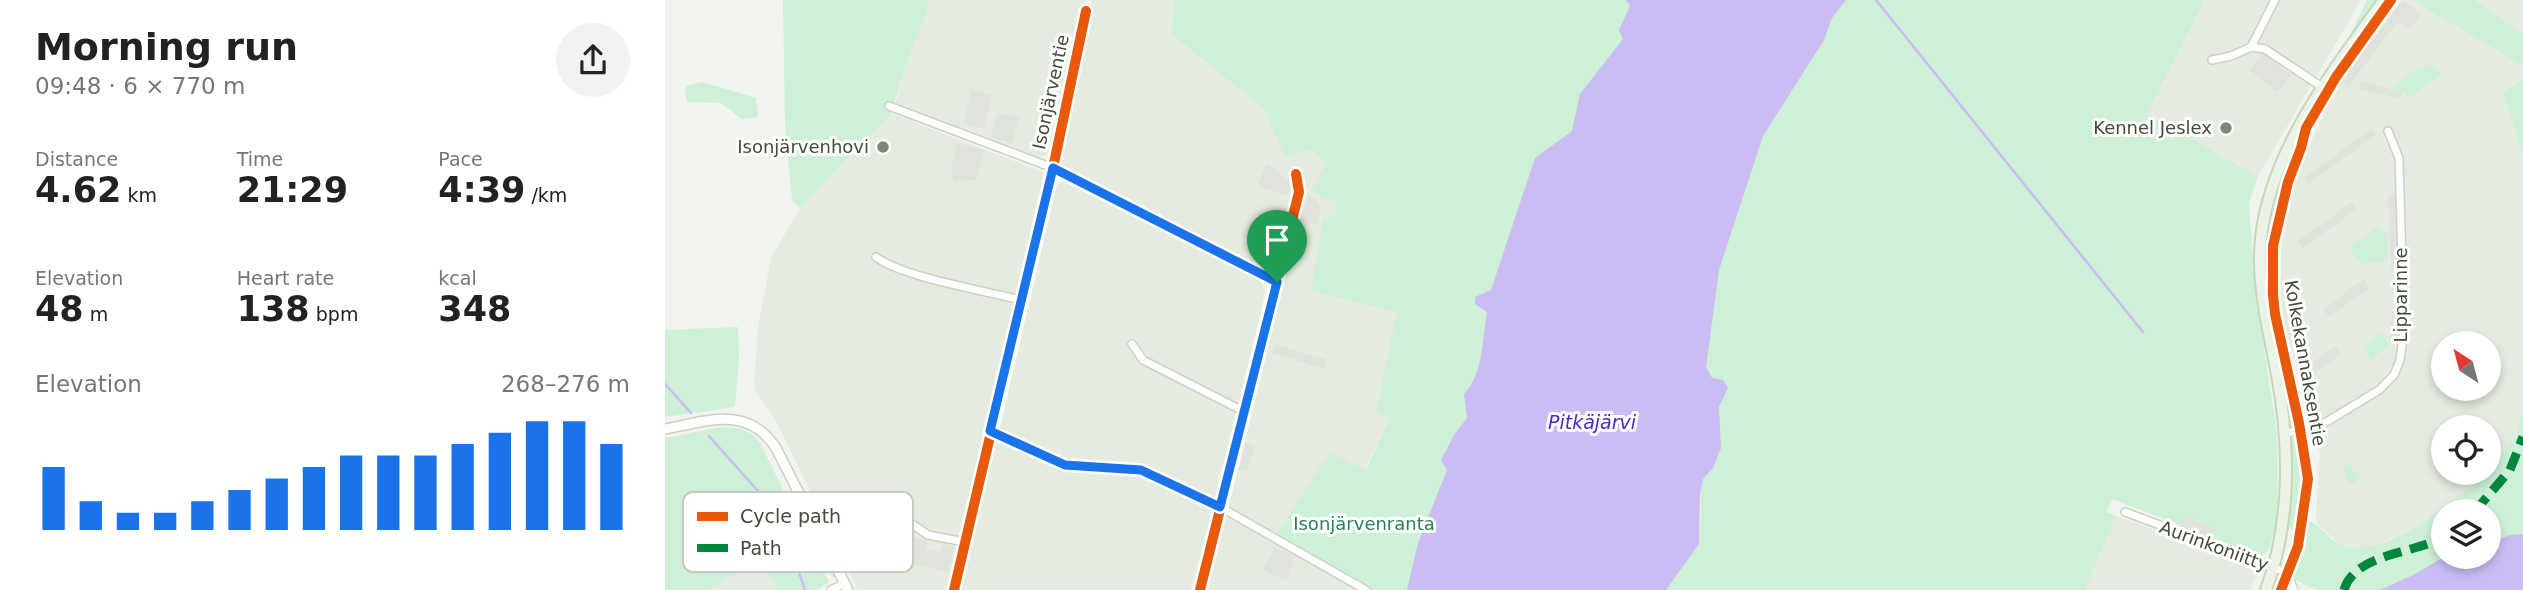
<!DOCTYPE html>
<meta charset="utf-8">
<style>
:root{--surface:#fff;--page:#f2f2f2;--text:#222;--muted:#767676;--accent:#1a73e8}
body{margin:0;font-family:"DejaVu Sans",sans-serif;background:var(--page);color:var(--text);height:100vh;display:flex;flex-direction:column;font-size:26px;white-space:nowrap}
*{box-sizing:border-box;margin:0}
p{font-size:23px;color:var(--muted)}
.icon{flex:none;width:38px;height:38px;fill:none;stroke:currentColor;stroke-width:2;stroke-linecap:round;stroke-linejoin:round}
.map{position:relative;flex:1;overflow:hidden}
.panel{display:flex;flex-direction:column;background:var(--surface);width:665px}
.panel>*{flex:none}
.needle{width:46px;rotate:324deg}
.tools{position:absolute;left:1766px;top:331px;display:grid;gap:14px}
.tools a{display:grid;place-items:center;width:70px;height:70px;border-radius:50%;background:var(--surface);box-shadow:0 4px 10px #0003;font-size:35px}
.pin{position:absolute;display:grid;place-items:center;width:60px;height:60px;color:#fff;margin:-72px -30px;border-radius:50% 50% 50% 0;rotate:-45deg;box-shadow:0 0 7px #0007}
.pin .icon{rotate:45deg}
.round{display:grid;place-items:center;flex:none;width:74px;height:74px;border-radius:37px;background:var(--page)}
.overview{display:flex;align-items:center;justify-content:space-between;height:119px;padding:0 35px}
h1{font-size:38px;font-weight:600;line-height:52px}
.figures{display:grid;grid-template-columns:repeat(3,1fr);gap:10px;height:119px;padding:7px 35px}
.figures div{display:grid;align-content:center}
.figures b{font-size:35px;font-weight:600}
.figures small{font-size:19px;font-weight:400}
.figures p{font-size:19px}
.chart{height:196px;padding:14px 35px}
.chart p{display:flex;justify-content:space-between}
.chart svg{width:100%;height:126px;margin-top:7px;stroke:var(--accent);stroke-width:6}
main{display:flex;flex:1;min-height:0}
.map>svg:first-child{display:block}
</style>
<main>
<section class="panel">
<div class="overview"><div><h1>Morning run</h1><p>09:48 · 6 × 770 m</p></div><a class="round"><svg class="icon" aria-label="share" viewBox="0 0 24 24"><path d="M12 15V3M7 8l5-5 5 5M5 13v7h14v-7"/></svg></a></div>
<div class="figures">
<div><p>Distance</p><b>4.62<small> km</small></b></div>
<div><p>Time</p><b>21:29</b></div>
<div><p>Pace</p><b>4:39<small> /km</small></b></div>
</div>
<div class="figures">
<div><p>Elevation</p><b>48<small> m</small></b></div>
<div><p>Heart rate</p><b>138<small> bpm</small></b></div>
<div><p>kcal</p><b>348</b></div>
</div>
<div class="chart"><p><span>Elevation</span>268–276 m</p>
<svg viewBox="0 0 160 44" preserveAspectRatio="none"><path d="M5 44V22M15 44V34M25 44V38M35 44V38M45 44V34M55 44V30M65 44V26M75 44V22M85 44V18M95 44V18M105 44V18M115 44V14M125 44V10M135 44V6M145 44V6M155 44V14"/></svg>
</div>
</section>
<div class="map">
<svg width="1858" height="590" viewBox="0 0 1858 590">
<rect width="100%" height="100%" fill="#f0f3ee"/>
<path fill="#e5ecdf" fill-rule="evenodd" d="M262,0H420L387,152L375,158L230,104L244,56L264,8Z
M427,0H510L506,34L599,109L620,157L645,149L661,162L652,183L670,201L688,301L733,311L711,412L724,418L700,470L634,502L611,535L701,590H536L612,282L602,271L459,201L394,165Z
M1540,0H1696L1593,176L1480,114Z
M1739,0H1747L1858,66V79L1837,94L1858,154V411L1851,436L1824,469V427H1778V472L1820,473L1798,493L1762,521L1734,535L1699,549L1675,545L1653,524L1651,516L1655,453L1617,314L1614,264L1627,184L1666,98ZM1778,343H1824V388H1778Z
M1809,0H1858V34L1813,3Z
M225,113L380,173L283,590H193L109,417L89,389L93,328L106,258L135,208Z
M397,181L595,280L600,290L594,325L551,497L526,590H295L389,186Z
M1451,516L1594,568L1586,590H1420Z
M95,561L112,590H42L70,574Z"/>
<path fill="#cef0d7" fill-rule="evenodd" d="M118,0H262L264,8L244,56L226,113L135,208L127,200L120,123Z
M510,0H1007L778,590H705L611,535L665,452L701,470L724,419L711,412L732,312L646,291L658,218L672,214L670,201L646,192L661,162L645,149L620,158L599,109L506,34Z
M1125,0H1540L1481,114L1593,176L1584,203L1585,221L1591,294L1612,434L1613,507L1610,529L1604,549L1600,554L1593,556L1546,537L1549,528L1519,517L1515,525L1447,499L1441,512L1451,516L1420,590H1001L1034,544L1036,510L1031,413L1039,303Z
M1702,0H1712L1681,44Z
M1747,0H1809L1858,34V66Z
M1763,66H1770L1777,75L1744,98L1740,92L1729,90L1730,84L1752,68L1755,71Z
M1858,79V154L1837,93Z
M37,82L91,98L93,117L77,119L56,103L22,102L20,90L22,86Z
M1617,183L1621,187L1606,242L1605,292C1591,271 1608,207 1617,183Z
M1712,227L1722,234V261L1696,264L1684,248Z
M1607,306L1627,419L1623,413L1605,308Z
M73,327L74,357L70,407L0,417V330Z
M1716,333L1725,345L1706,359L1697,346Z
M1858,411V590H1651L1632,581L1627,574L1638,547L1642,521C1660,526 1663,541 1677,545C1718,561 1792,500 1820,473L1824,472V469L1851,436ZM1778,511H1824V556H1778Z
M57,427C74,428 84,429 95,443L164,582L151,590H112L95,561L42,590H0V438Z
M1629,436H1631C1641,487 1639,516 1624,566L1621,562L1628,530L1625,528L1624,518L1626,440Z
M1684,464L1695,478L1685,485L1680,477L1678,467Z
M146,527L172,577L168,578L143,529Z"/>
<path fill="#e0e3dc" d="M1737,0L1757,14L1745,30L1732,22L1683,88L1675,82Z
M1599,53L1626,75L1612,92L1585,70Z
M1696,81L1737,92L1735,99L1694,89Z
M306,90L327,95L319,129L298,124Z
M332,113L354,118L347,143L326,137Z
M1707,129L1711,135L1643,184L1639,177Z
M292,143L319,150L311,180L288,181L287,164Z
M601,164L611,168L626,186L623,196L593,186Z
M1731,193L1733,269H1726L1723,194Z
M640,195L649,197L656,209L652,225L633,221Z
M1687,202L1692,209L1638,248L1633,241Z
M1699,279L1705,288L1664,317L1658,309Z
M1727,311H1736L1734,342L1725,341Z
M610,344L662,360L659,369L607,353Z
M1671,346L1677,354L1643,378L1637,370Z
M581,442L590,445L582,472L574,469Z
M1519,516L1549,528L1543,544L1512,532Z
M241,522L250,538L263,541L261,549L275,552L277,544L289,547L283,572L234,561L238,543L235,539Z
M609,548L630,555L622,581L598,570Z"/>
<path fill="#cbbcf4" d="M961,0H1181L1167,18L1159,40L1098,136L1054,270L1041,367L1047,378L1058,380L1063,388L1054,407L1056,448L1048,468L1038,479L1035,494L1034,544L1001,590H742L753,543L782,470L776,460L789,435L802,418L799,394C819,373 817,339 822,312L810,304V297L826,290L870,158L907,131L915,94L958,39L954,30L965,6Z
M1858,534V590H1715L1748,575L1779,557L1824,556V543L1845,535Z"/>
<g fill="none" stroke-linecap="round" stroke-linejoin="round">
<path stroke="#cbbcf4" stroke-width="2.5" d="M1211,0L1478,332
M0,384L26,413
M44,436L92,490L120,533
M122,537L140,590"/>
<g stroke="#cbd0c8" stroke-width="10">
<path id="minor" d="M1586,47L1600,49L1657,87
M1547,60L1566,56L1586,47L1610,0
M224,106L388,168L612,282
M211,257C237,277 321,291 356,300
M467,344L478,360L580,412
M1619,434L1658,424L1714,390L1729,375L1735,360L1739,330L1734,158L1723,131
M400,465L476,470L555,507L701,590
M217,512L241,520L263,535L300,542
M1460,512L1618,571L1623,575L1629,590
M166,590L180,583
M289,590L388,168L421,11
M535,590L634,192L631,174"/>
</g>
<g stroke="#cbd0c8" stroke-width="12">
<path id="tertiary" d="M0,429C43,421 83,405 111,448L183,590"/>
</g>
<g stroke="#c7d7ba" stroke-width="14">
<path id="primary" d="M1601,590C1626,523 1625,445 1612,375C1604,331 1591,284 1596,238C1605,151 1669,69 1719,0"/>
</g>
<use href="#minor" stroke="#fdfdfc" stroke-width="7"/>
<use href="#tertiary" stroke="#fdfdfc" stroke-width="9"/>
<use href="#primary" stroke="#ebf2e6" stroke-width="10"/>
<path stroke="#00873e" stroke-width="9" stroke-dasharray="18 9" stroke-linecap="butt" d="M1810,511L1845,470L1858,437
M1679,590C1690,553 1749,554 1778,537"/>
<g stroke="#fff" stroke-width="15">
<path id="cycleway" d="M289,590L388,168L421,11
M535,590L634,192L631,174
M1616,590L1633,546L1643,479L1634,423L1610,314L1608,295V246L1623,182L1636,148L1641,128L1671,77L1726,0"/>
</g>
<use href="#cycleway" stroke="#e8590c" stroke-width="10"/>
</g>
<g fill="none" stroke-linecap="round" stroke-linejoin="round">
<g stroke="#fff" stroke-width="14">
<path id="route" d="M388,168L612,282L555,507L476,470L400,465L325,431Z"/>
</g>
<use href="#route" stroke="#1a73e8" stroke-width="9"/>
</g>
<g fill="#7f8678" stroke="#fff" stroke-width="2.5">
<circle cx="1561" cy="128" r="7"/>
<circle cx="218" cy="147" r="7"/>
</g>
<g text-anchor="middle" stroke-width="6" stroke-linejoin="round" paint-order="stroke">
<g font-size="18" fill="#424c38" stroke="#fff">
<text transform="translate(386 92) rotate(-78)" y="6">Isonjärventie</text>
<text transform="translate(1736 295) rotate(-90)" y="6">Lipparinne</text>
<text transform="translate(1640 363) rotate(80)" y="6">Kolkekannaksentie</text>
<text transform="translate(1549 546) rotate(20)" y="6">Aurinkoniitty</text>
</g>
<g font-size="18" fill="#424c38" stroke="#fff" text-anchor="end">
<text x="1547" y="134">Kennel Jeslex</text>
<text x="204" y="153">Isonjärvenhovi</text>
</g>
<g font-size="18" fill="#258353" stroke="#fff">
<text x="699" y="530">Isonjärvenranta</text>
</g>
<g font-size="19" font-style="italic" fill="#5327c1" stroke="#fff">
<text x="927" y="429">Pitkäjärvi</text>
</g>
</g>
<rect x="18" y="492" width="230" height="80" rx="10" fill="#fff" stroke="#c6c9c3" stroke-width="2"/>
<rect x="32" y="512" width="31" height="9" fill="#e8590c"/>
<rect x="32" y="544" width="31" height="8" fill="#00873e"/>
<g font-size="19" fill="#424c38">
<text x="75" y="523">Cycle path</text>
<text x="75" y="555">Path</text>
</g>
</svg>
<div class="tools">
<a><svg class="needle" viewBox="-14 -14 28 28"><path d="M0-13l5 13h-10z" fill="#e53935"/><path d="M0 13l5-13h-10z" fill="#767676"/></svg></a>
<a><svg class="icon" aria-label="locate" viewBox="0 0 24 24"><circle cx="12" cy="12" r="6"/><path d="M12 2v4M12 18v4M2 12h4M18 12h4"/></svg></a>
<a><svg class="icon" aria-label="layers" viewBox="0 0 24 24"><path d="M12 4l9 5-9 5-9-5zM3 14l9 5 9-5"/></svg></a>
</div>
<div class="pin" style="left:612px;top:282px;background:#1e9e55"><svg class="icon" aria-label="arrive" viewBox="0 0 24 24"><path d="M6 21V4h12l-3 4 3 4H6"/></svg></div>
</div>
</main>
